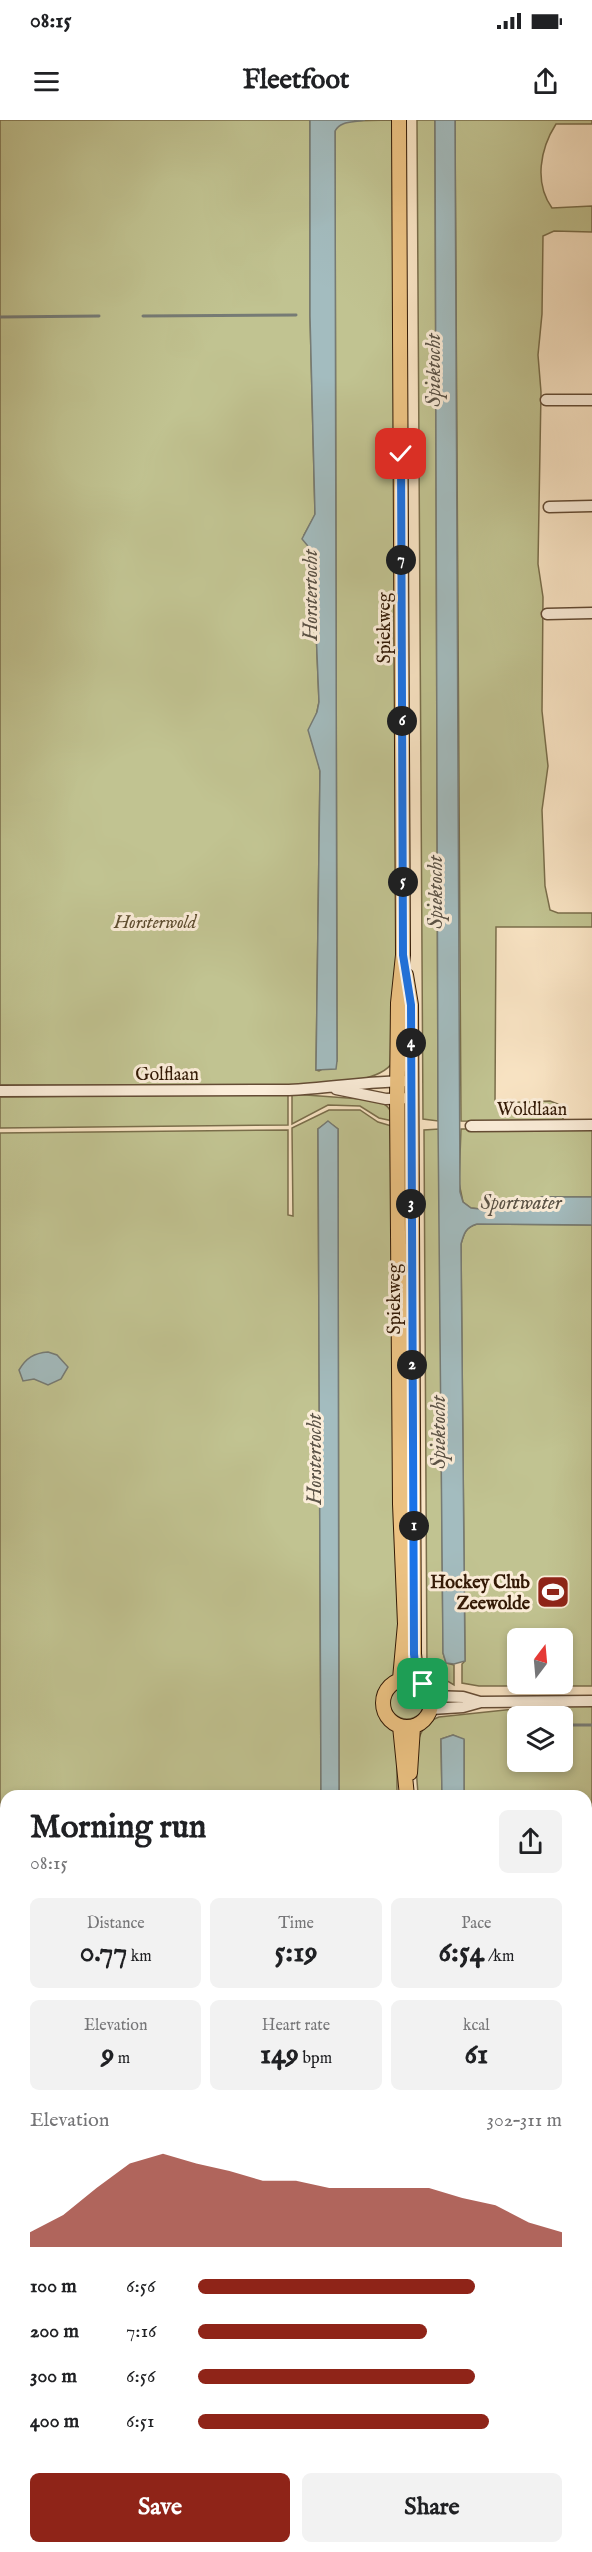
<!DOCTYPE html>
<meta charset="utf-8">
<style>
:root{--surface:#fff;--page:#f2f2f2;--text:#202124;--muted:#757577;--accent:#8f2418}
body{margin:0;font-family:"IM FELL English",serif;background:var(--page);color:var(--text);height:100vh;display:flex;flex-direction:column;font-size:22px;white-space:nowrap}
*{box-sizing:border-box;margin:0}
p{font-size:20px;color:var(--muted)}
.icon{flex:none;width:33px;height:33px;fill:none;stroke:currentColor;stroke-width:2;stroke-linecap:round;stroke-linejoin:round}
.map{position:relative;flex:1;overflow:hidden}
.side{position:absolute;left:0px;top:1670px;width:592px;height:764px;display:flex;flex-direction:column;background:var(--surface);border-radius:18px 18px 0 0;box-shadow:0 3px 9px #0003}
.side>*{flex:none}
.needle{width:39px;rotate:16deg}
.controls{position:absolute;left:507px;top:1508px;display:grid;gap:12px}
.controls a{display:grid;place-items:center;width:66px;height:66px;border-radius:9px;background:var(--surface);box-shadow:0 3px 9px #0003;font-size:30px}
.pin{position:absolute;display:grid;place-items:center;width:51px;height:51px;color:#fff;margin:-26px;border-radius:12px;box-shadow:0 3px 9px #0006}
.km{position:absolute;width:30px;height:30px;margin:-15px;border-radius:50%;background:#222;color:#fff;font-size:16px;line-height:30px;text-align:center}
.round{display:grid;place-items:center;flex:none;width:63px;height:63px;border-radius:9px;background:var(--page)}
.head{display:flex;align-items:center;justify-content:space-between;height:102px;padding:0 30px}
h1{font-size:33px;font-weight:800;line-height:45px}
.metrics{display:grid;grid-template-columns:repeat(3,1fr);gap:9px;height:102px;padding:6px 30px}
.metrics div{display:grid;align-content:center;border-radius:9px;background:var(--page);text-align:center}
.metrics b{font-size:30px;font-weight:800}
.metrics small{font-size:16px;font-weight:400}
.metrics p{font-size:16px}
.chart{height:168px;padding:12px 30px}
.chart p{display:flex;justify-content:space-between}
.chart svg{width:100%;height:108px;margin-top:6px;fill:var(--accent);opacity:.7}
.button{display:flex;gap:12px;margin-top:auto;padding:12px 30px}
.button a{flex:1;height:69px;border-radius:9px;background:var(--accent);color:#fff;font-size:24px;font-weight:800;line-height:69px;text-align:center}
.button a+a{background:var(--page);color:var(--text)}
ul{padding:0 30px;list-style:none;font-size:20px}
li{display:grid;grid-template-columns:96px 72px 1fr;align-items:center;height:45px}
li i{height:15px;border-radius:8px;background:var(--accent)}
.status{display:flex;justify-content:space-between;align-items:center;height:42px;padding:0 30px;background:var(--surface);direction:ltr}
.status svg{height:16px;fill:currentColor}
header{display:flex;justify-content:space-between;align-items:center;height:78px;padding:0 30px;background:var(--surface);font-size:27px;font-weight:800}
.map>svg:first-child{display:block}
</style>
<div class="status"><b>08:15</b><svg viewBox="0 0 49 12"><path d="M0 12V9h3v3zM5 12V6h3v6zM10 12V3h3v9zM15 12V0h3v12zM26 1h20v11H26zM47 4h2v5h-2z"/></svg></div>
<header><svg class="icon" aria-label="menu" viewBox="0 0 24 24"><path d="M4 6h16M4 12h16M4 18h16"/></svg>Fleetfoot<svg class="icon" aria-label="share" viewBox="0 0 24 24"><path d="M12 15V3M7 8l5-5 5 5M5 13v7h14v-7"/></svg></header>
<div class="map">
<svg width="592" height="2432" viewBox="0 0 592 2432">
<rect width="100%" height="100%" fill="#f9e4c4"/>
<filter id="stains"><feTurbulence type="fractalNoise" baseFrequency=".00333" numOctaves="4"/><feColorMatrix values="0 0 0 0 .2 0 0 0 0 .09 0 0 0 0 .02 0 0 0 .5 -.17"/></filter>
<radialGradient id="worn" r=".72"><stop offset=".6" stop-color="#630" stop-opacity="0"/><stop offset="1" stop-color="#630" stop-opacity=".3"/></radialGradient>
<path fill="#c1c391" stroke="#7a6e4b" stroke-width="1.5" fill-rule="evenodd" d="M0,0H310V196L315,395L304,415L310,430L317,437V447L308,459L315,486L319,582L311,620L316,632L320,651L316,950L319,951L337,941L335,11L338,5L345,1L393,0L398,845L393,942C378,965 322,963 295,965H0Z
M417,0H435L438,1001L423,999Z
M455,0H592V4H556C540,29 534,63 552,88L592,86V112L554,111L543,116L542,194L538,235L541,272L538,444L543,477L542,591L548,646L542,690L545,766L550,790L558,793H592V807H496L495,983L550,981L563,986V1002L461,1001Z
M288,974V1005L0,1008V977Z
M292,974L375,980C386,984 392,988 393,1001L379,998L360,986L328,985L292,1004Z
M329,990H360L378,1002L395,1007L400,1510L395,1554L380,1568L377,1581L380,1593L394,1612L397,1621V1675H339L338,1009L328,1002L318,1009L321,1675L6,1676V2427H323V2432H0V1013L288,1010V1095L293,1096L292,1008Z
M592,1008V1077H542L516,1087L480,1089L471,1088L463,1082L459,1063L461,1009Z
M439,1009L443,1533L446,1543L454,1545V1565L427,1549L424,1010Z
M477,1104L592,1105V1566H479L462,1563V1544L465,1541L461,1124C464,1113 466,1107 477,1104ZM518,1518H562V1563H518Z
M389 1581a18 18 0 1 1 36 0a18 18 0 1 1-36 0Z
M542,1586H592V2432H467V2427H586V1676L464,1675V1620L453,1615L441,1619L442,1675H418C417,1650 408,1608 439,1597ZM518,1596H562V1641H518Z"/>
<path fill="#a3bcbf" stroke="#767b75" stroke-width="1.5" d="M310,0H365C354,3 341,0 335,11L337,941L336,949L316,950L320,651L308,610L317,592L319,582L315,486L308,458L317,447V437L302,419L315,394L310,196Z
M435,0H455L460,1072L463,1082L471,1088L480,1089L516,1087L542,1077H592V1105L477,1104C466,1107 464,1113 461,1124L465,1541L454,1544L446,1543L443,1533L438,1001Z
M328,1001L338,1009L339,1676L321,1675L318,1009Z
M48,1232L57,1235L68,1247L61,1259L48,1265L34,1259L23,1261L19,1250C26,1238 34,1233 48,1232Z
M453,1615L464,1619V1675H442L441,1619Z"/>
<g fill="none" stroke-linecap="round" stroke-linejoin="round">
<path stroke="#767b75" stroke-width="3" d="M143,196L296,195
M0,197L99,196
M562,1605H592"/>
<g stroke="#644c35" stroke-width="13">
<path id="minor" d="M546,280H592
M549,387L592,386
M547,494L592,493
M336,969L386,979L411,978
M0,971L289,970C330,968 369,961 410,961
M471,1006L592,1005
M431,1576L463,1577L480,1582
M431,1589L463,1587L481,1582L592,1581"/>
</g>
<g stroke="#321905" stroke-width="16">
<path id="major" d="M399,0L403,835L398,883L397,979L400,1384L405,1504L400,1559
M406,855L411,885L414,1534L417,1560
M383 1583a24 24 0 1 1 48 0a24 24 0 1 1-48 0Z
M400,1606L407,1676
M410,1653L413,1607
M411,2427V2432"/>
</g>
<use href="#minor" stroke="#fbedd9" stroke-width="10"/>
<use href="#major" stroke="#ecc282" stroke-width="14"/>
</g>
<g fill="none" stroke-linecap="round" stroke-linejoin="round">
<g stroke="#fff" stroke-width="12">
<path id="route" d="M401,334L403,835L411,885L414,1534L417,1560L423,1564"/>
</g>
<use href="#route" stroke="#1a73e8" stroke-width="8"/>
</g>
<defs>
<g id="stadium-square" transform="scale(1.725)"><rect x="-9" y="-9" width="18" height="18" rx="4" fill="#8f2418" stroke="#fbedd9"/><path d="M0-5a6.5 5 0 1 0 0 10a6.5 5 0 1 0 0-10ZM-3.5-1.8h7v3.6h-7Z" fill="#fff"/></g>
</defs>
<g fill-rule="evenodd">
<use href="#stadium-square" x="553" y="1472"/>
</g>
<g text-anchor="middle" stroke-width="6" stroke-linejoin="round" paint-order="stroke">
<g font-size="18" fill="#321905" stroke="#fbedd9">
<text transform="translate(384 508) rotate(-90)" y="6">Spiekweg</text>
<text x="167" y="960">Golflaan</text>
<text x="532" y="995">Woldlaan</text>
<text transform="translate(394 1179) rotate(-90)" y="6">Spiekweg</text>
</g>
<g font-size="18" font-style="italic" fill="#5d4c2f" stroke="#fbedd9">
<text x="155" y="808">Horsterwold</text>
</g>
<g font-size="18" font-weight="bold" fill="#321905" stroke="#fbedd9" text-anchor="end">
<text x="530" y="1468">Hockey Club<tspan x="530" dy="21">Zeewolde</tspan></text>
</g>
<g font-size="20" font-style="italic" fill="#5a5246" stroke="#fbedd9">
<text transform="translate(433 250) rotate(-90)" y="7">Spiektocht</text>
<text transform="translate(310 475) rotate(-90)" y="7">Horstertocht</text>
<text transform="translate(435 772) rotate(-90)" y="7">Spiektocht</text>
<text x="521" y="1089">Sportwater</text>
<text transform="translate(438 1312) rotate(-90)" y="7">Spiektocht</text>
<text transform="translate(314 1339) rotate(-90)" y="7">Horstertocht</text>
</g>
</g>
<rect width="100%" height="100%" filter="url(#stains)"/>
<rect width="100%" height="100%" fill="url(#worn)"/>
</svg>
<div class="controls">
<a><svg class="needle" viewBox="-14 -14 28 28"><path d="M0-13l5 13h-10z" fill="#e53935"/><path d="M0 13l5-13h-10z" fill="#757577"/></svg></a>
<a><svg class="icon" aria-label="layers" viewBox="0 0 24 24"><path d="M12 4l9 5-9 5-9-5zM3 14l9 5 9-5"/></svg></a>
</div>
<div class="pin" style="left:423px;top:1564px;background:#1e9e55"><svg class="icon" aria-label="arrive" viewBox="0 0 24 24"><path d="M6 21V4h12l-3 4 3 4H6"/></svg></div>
<div class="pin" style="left:401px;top:334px;background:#d93025"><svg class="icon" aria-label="check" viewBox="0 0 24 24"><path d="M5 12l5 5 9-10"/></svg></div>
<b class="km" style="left:414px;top:1406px">1</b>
<b class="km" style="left:412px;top:1245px">2</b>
<b class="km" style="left:411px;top:1084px">3</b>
<b class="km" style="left:411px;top:923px">4</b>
<b class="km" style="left:403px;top:762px">5</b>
<b class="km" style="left:402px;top:601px">6</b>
<b class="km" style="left:401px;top:440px">7</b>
<section class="side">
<div class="head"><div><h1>Morning run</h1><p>08:15</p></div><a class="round"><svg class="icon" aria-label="share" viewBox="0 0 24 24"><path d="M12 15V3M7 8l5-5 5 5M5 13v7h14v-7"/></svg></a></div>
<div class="metrics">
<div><p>Distance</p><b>0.77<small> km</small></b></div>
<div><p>Time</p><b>5:19</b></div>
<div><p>Pace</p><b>6:54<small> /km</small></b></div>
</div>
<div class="metrics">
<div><p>Elevation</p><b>9<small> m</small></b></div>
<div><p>Heart rate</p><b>149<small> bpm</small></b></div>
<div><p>kcal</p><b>61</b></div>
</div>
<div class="chart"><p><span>Elevation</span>302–311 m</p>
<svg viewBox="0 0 160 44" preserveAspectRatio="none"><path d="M0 44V38L10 31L20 20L30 10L40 6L50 10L60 13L70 17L80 17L90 20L100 20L110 20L120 20L130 24L140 27L150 34L160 38V44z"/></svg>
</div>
<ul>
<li><b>100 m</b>6:56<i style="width:76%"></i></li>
<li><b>200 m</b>7:16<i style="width:63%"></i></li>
<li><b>300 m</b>6:56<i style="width:76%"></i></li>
<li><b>400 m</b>6:51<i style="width:80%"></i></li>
</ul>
<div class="button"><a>Save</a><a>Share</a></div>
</section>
</div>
